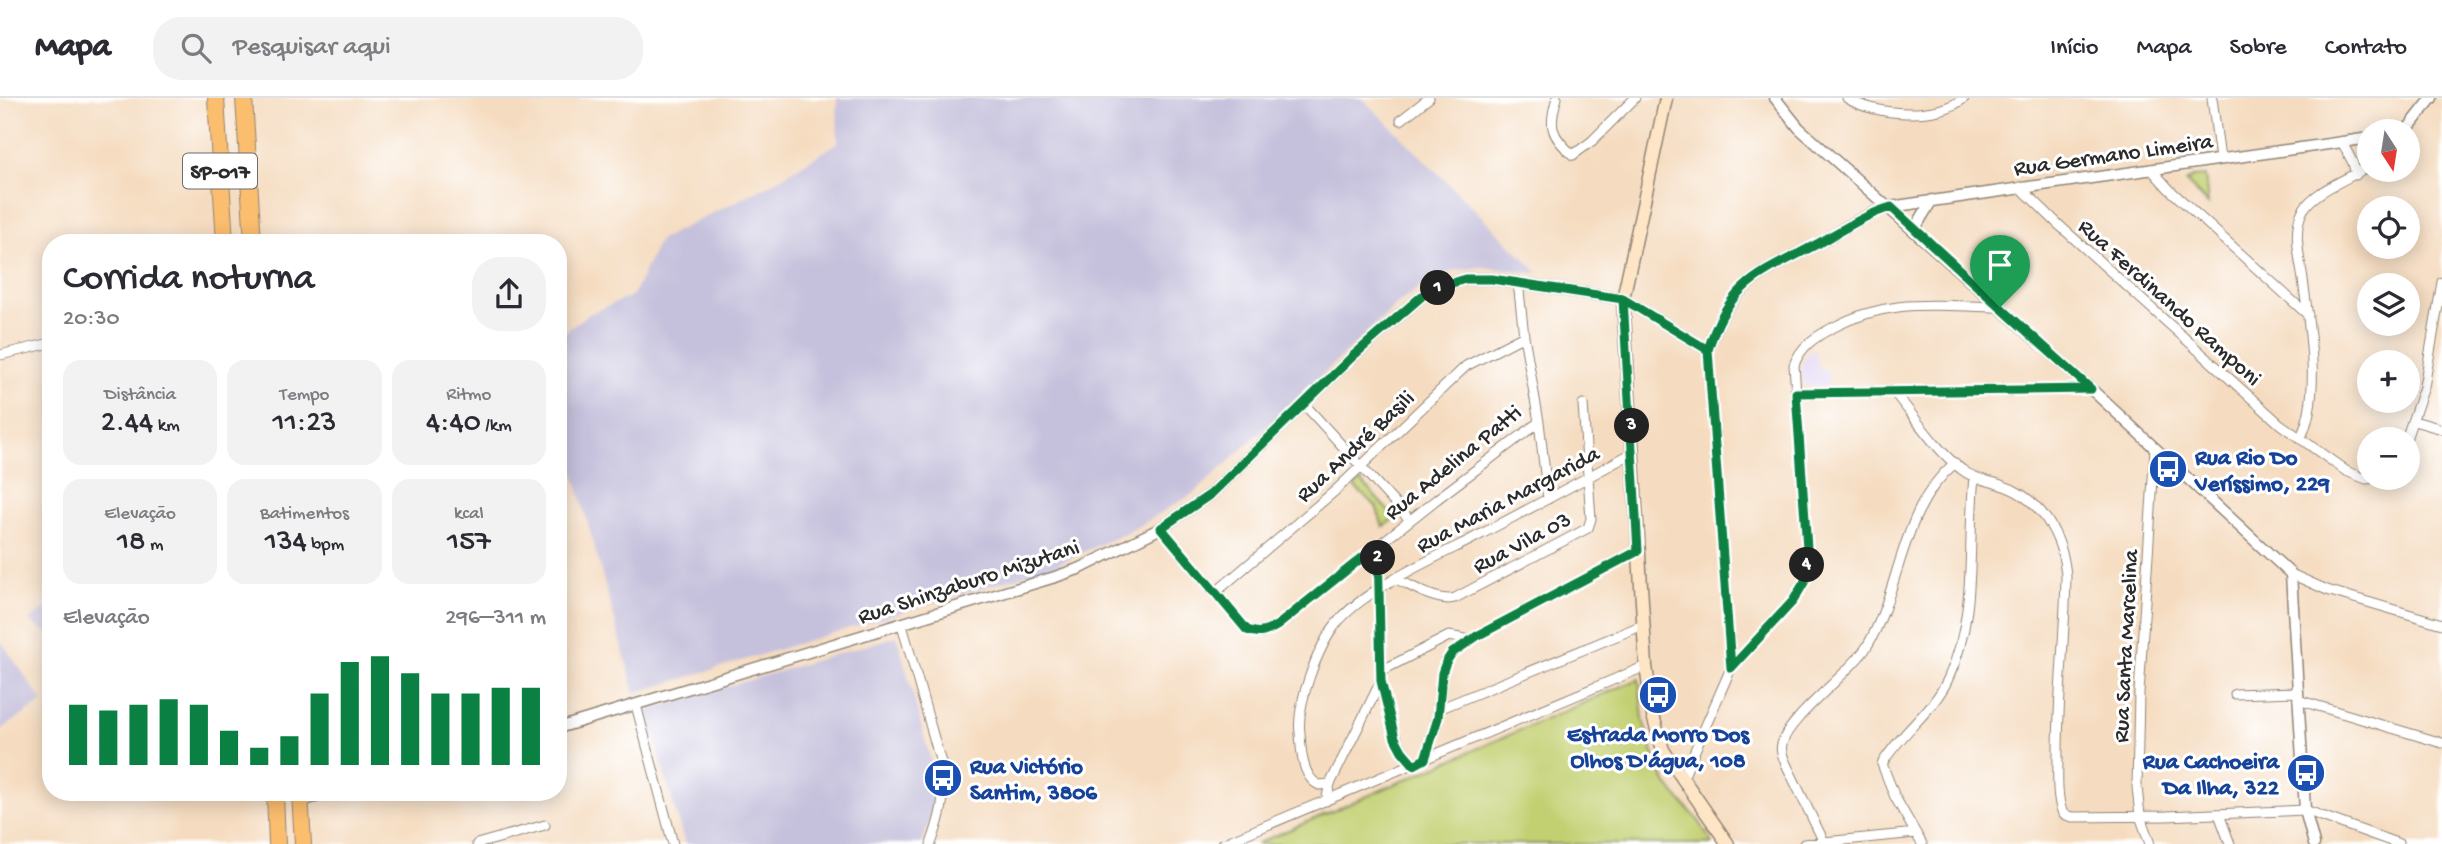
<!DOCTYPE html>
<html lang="pt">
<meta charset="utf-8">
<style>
:root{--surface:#fff;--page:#f2f2f3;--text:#2b2b33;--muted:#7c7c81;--line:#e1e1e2;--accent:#0b8043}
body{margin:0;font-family:"Gochi Hand",sans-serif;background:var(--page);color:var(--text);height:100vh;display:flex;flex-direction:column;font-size:26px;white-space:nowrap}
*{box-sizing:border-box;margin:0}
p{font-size:23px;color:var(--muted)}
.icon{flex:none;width:38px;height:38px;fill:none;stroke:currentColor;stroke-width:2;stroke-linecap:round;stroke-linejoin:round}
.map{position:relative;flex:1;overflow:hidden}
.sheet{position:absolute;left:42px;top:136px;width:525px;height:567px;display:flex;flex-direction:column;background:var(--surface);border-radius:28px;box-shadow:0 4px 18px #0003}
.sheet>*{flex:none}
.needle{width:46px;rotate:168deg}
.buttons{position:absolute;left:2357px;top:21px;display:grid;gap:14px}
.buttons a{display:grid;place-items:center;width:63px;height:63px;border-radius:50%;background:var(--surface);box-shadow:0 4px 18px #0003;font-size:35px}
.pin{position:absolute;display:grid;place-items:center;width:60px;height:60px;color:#fff;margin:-72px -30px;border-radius:50% 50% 50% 0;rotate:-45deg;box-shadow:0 0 7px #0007}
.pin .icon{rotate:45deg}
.km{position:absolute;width:35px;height:35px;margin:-18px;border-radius:50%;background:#222;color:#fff;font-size:19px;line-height:35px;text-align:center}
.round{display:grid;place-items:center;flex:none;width:74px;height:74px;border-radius:28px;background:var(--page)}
.head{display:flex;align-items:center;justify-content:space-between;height:119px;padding:0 21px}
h1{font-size:38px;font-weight:600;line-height:52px}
.figures{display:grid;grid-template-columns:repeat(3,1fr);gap:10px;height:119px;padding:7px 21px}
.figures div{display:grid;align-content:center;border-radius:18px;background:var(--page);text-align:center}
.figures b{font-size:30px;font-weight:600}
.figures small{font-size:19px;font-weight:400}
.figures p{font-size:19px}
.chart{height:196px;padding:14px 21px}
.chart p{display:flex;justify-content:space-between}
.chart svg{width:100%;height:126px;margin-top:7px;stroke:var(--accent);stroke-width:6}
header{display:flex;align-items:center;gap:42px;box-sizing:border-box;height:98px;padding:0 35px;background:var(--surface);border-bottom:2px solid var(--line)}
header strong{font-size:33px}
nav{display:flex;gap:38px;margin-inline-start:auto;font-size:24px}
.search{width:490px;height:63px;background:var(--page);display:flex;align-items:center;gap:18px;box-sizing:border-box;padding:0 24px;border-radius:28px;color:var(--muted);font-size:26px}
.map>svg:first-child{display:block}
</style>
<header>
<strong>Mapa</strong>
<div class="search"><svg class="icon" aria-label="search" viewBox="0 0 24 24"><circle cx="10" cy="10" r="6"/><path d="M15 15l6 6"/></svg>Pesquisar aqui</div>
<nav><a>Início</a><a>Mapa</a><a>Sobre</a><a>Contato</a></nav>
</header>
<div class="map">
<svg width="2442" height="746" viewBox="0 0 2442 746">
<rect width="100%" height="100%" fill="#fff"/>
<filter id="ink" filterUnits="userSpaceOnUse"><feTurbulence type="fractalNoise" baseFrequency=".0143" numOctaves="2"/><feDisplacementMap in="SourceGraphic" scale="14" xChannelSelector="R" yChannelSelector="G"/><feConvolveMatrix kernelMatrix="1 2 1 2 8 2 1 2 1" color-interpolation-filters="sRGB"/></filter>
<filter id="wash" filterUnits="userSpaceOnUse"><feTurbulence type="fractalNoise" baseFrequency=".00686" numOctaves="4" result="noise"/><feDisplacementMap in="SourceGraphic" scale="28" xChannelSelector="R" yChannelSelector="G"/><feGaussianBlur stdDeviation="1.57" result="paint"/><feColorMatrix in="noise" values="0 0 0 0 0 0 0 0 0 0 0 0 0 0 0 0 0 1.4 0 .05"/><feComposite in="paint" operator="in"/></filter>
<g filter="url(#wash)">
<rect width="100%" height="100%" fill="#f5dcc0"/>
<path fill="#e1d4f4" d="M1814,250L1819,272H1828V288H1805L1802,283L1801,269L1805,260Z"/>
<path fill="#c5c0db" d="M837,0H1362L1539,175L1481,169L1453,173L1428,184L1401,203L1196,394L1132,432L1051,469L635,595L558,318V239L587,217L633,197L659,142L767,88L838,45Z
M51,507V537L29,523Z
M897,538L939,693L922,746H685L646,613Z
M0,542L43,604L0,632Z"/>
<path fill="#c3d072" stroke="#777e4e" stroke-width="2" d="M2205,78L2208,106L2186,84L2192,79Z
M1361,383L1395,420L1383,429L1376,408L1354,389Z
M1639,581L1643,621L1654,658L1667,687L1699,723L1713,746H1256Z"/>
</g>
<g filter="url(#ink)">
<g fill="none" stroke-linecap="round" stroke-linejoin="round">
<g stroke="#908476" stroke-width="11">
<path id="minor" d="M1557,0C1548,28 1551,38 1573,57L1592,43L1635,0
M1847,0C1875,18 1938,22 1964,0
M2212,0L2220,61
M1401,22L1429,0
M2342,44L2353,65L2356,77
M2151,71L2169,91L2308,217
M2020,89L2059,127L2280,326L2346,373L2366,381L2374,380
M0,257L51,245
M1894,294C1914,318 1936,352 1961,371C1973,381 1987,382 2001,387C2040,399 2063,438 2066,478C2065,537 2058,597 2058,657C2058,676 2056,699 2063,716L2072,719L2166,718L2305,712L2399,746
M1796,295L2091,291
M1304,306L1410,422
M2414,323L2442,331
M1539,324L1548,401
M2300,341C2322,299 2309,228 2303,182C2300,161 2292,132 2303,112C2316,91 2350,81 2370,67
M2406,341L2424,289L2442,184
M1161,430L1247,532L1262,535L1278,527L1437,401L1539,324L1524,238L1518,184
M2291,476L2327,492L2442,526
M1396,481C1413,488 1437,505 1455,500L1588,430L1591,421L1583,306
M1216,494L1336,392L1466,268L1524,238
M902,527L943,672C946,699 940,721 931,746
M1731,570L1793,503L1805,483L1807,450L1794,267C1801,248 1815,239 1832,230C1889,199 1937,208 2000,209
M1381,573L1449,538L1470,542
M1381,583C1389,613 1391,643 1414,667
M2235,596L2298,594
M2298,602L2442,645
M636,607L673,746
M1439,611L1643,527
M1425,661L1438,620L1442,575L1446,563L1452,555L1477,538L1638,453
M1682,682L1731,570L1708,252
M1330,686L1319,687C1302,679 1301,652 1300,635C1296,606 1318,549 1336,526C1362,493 1432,461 1470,442C1525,413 1580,384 1634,354
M1326,703L1330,686L1381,583L1379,447
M2219,716L2230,746
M1824,744L1786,666C1783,659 1780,653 1782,646C1788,620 1848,577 1866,550C1902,491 1899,412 1955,365
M477,746L545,727
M1222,746L1646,568
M1804,746L1916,735
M1922,746L1895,699L1882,666C1900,635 1933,614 1948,581C1978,517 1967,447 1974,379
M2150,746L2140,718L2137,689L2139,595L2155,350"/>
</g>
<g stroke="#908476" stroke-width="13">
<path id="tertiary" d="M1775,0L1799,30L2091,291L2291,476L2305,712L2314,746
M2406,33L2432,0
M1914,132L1932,102
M558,630L1055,479L1081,470L1161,430L1211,396L1353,258L1422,198L1443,188L1465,181H1492L1623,201L1708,252C1729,184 1761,176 1819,145C1843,132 1863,117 1890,109L2370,40
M301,703L329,695"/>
</g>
<g stroke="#908476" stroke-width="15">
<path id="secondary" d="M1666,0L1623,201L1646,568L1653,618L1663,652L1728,746"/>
</g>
<g stroke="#908476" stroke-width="18">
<path id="trunk" d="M216,0L225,145
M244,0L253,145
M275,695L277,746
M300,695L303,746"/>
</g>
<use href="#minor" stroke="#fff" stroke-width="9"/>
<use href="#tertiary" stroke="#fff" stroke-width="10"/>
<use href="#secondary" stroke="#fde5c5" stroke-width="12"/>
<use href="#trunk" stroke="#fbbd6e" stroke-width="16"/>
</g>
</g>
<g fill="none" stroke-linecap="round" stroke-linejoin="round" filter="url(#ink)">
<g stroke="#fff" stroke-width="14">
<path id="route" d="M2000,209L1891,109C1864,117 1843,132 1819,145C1761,176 1729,183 1708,252L1623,201L1492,181H1465L1443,188L1422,198L1353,258L1211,396L1161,430L1247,532C1260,537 1266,534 1278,527L1378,447L1381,583L1395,640L1402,653L1414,667L1425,661L1438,620L1442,575L1446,564L1452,555L1477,538L1638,453L1623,201L1708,252L1731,570L1793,503L1805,483L1807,450L1796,295L2091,291L2000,209"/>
</g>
<use href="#route" stroke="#0b8043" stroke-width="9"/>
</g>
<defs>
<g id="bus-disc" transform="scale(2.0125)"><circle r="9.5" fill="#1a4fb4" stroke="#fff"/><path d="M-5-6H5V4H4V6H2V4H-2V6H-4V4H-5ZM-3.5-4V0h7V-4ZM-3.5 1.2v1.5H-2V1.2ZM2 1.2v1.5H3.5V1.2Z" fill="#fff"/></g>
</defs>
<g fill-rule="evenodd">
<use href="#bus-disc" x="2168" y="371"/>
<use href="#bus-disc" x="1658" y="597"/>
<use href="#bus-disc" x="2306" y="675"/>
<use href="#bus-disc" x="943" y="680"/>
</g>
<g text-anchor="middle" stroke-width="6" stroke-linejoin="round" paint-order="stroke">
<rect fill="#fff" stroke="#6b6b6b" stroke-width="2" x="183" y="55.5" width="74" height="35" rx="5"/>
<g font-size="21" font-weight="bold" fill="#2b2b2b">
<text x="220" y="80">SP-017</text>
</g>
<g font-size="23" fill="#2b2b2b" stroke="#fff">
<text transform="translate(2113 55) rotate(-8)" y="8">Rua Germano Limeira</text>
<text transform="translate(2171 203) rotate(42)" y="8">Rua Ferdinando Ramponi</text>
<text transform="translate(1354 347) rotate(-43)" y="8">Rua André Basili</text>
<text transform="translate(1452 363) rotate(-39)" y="8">Rua Adelina Patti</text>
<text transform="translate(1507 400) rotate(-28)" y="8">Rua Maria Margarida</text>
<text transform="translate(1521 443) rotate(-28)" y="8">Rua Vila 03</text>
<text transform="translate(968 482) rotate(-18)" y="8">Rua Shinzaburo Mizutani</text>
<text transform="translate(2124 548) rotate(-87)" y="8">Rua Santa Marcelina</text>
</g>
<g font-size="23" font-weight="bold" fill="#164399" stroke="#fff" text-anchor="start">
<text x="2195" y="366">Rua Rio Do<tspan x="2195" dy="26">Veríssimo, 229</tspan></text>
<text x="1658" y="643" text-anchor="middle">Estrada Morro Dos<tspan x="1658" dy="26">Olhos D'água, 108</tspan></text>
<text x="2279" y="670" text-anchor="end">Rua Cachoeira<tspan x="2279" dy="26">Da Ilha, 322</tspan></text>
<text x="970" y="675">Rua Victório<tspan x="970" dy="26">Santim, 3806</tspan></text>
</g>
</g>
</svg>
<div class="buttons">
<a><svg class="needle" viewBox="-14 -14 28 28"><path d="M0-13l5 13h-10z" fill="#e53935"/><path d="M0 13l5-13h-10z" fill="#7c7c81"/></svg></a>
<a><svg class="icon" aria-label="locate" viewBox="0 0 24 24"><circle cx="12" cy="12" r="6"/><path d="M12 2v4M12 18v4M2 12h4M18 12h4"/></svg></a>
<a><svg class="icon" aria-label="layers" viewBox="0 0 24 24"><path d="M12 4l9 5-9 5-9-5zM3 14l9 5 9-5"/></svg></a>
<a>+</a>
<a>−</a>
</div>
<div class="pin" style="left:2000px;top:209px;background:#1e9e55"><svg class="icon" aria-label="arrive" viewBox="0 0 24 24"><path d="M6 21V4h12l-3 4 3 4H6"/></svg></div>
<b class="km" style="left:1438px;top:190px">1</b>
<b class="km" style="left:1378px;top:460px">2</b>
<b class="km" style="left:1632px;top:328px">3</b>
<b class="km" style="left:1807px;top:467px">4</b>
<section class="sheet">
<div class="head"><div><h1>Corrida noturna</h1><p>20:30</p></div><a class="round"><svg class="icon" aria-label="share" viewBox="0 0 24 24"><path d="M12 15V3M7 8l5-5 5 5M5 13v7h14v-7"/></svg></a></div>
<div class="figures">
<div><p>Distância</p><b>2.44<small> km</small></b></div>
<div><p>Tempo</p><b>11:23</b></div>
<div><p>Ritmo</p><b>4:40<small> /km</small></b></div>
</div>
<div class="figures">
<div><p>Elevação</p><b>18<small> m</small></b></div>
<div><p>Batimentos</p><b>134<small> bpm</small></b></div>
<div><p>kcal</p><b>157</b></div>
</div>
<div class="chart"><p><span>Elevação</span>296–311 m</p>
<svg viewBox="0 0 160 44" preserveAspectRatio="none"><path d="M5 44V23M15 44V25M25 44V23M35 44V21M45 44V23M55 44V32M65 44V38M75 44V34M85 44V19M95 44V8M105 44V6M115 44V12M125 44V19M135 44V19M145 44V17M155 44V17"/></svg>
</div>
</section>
</div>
